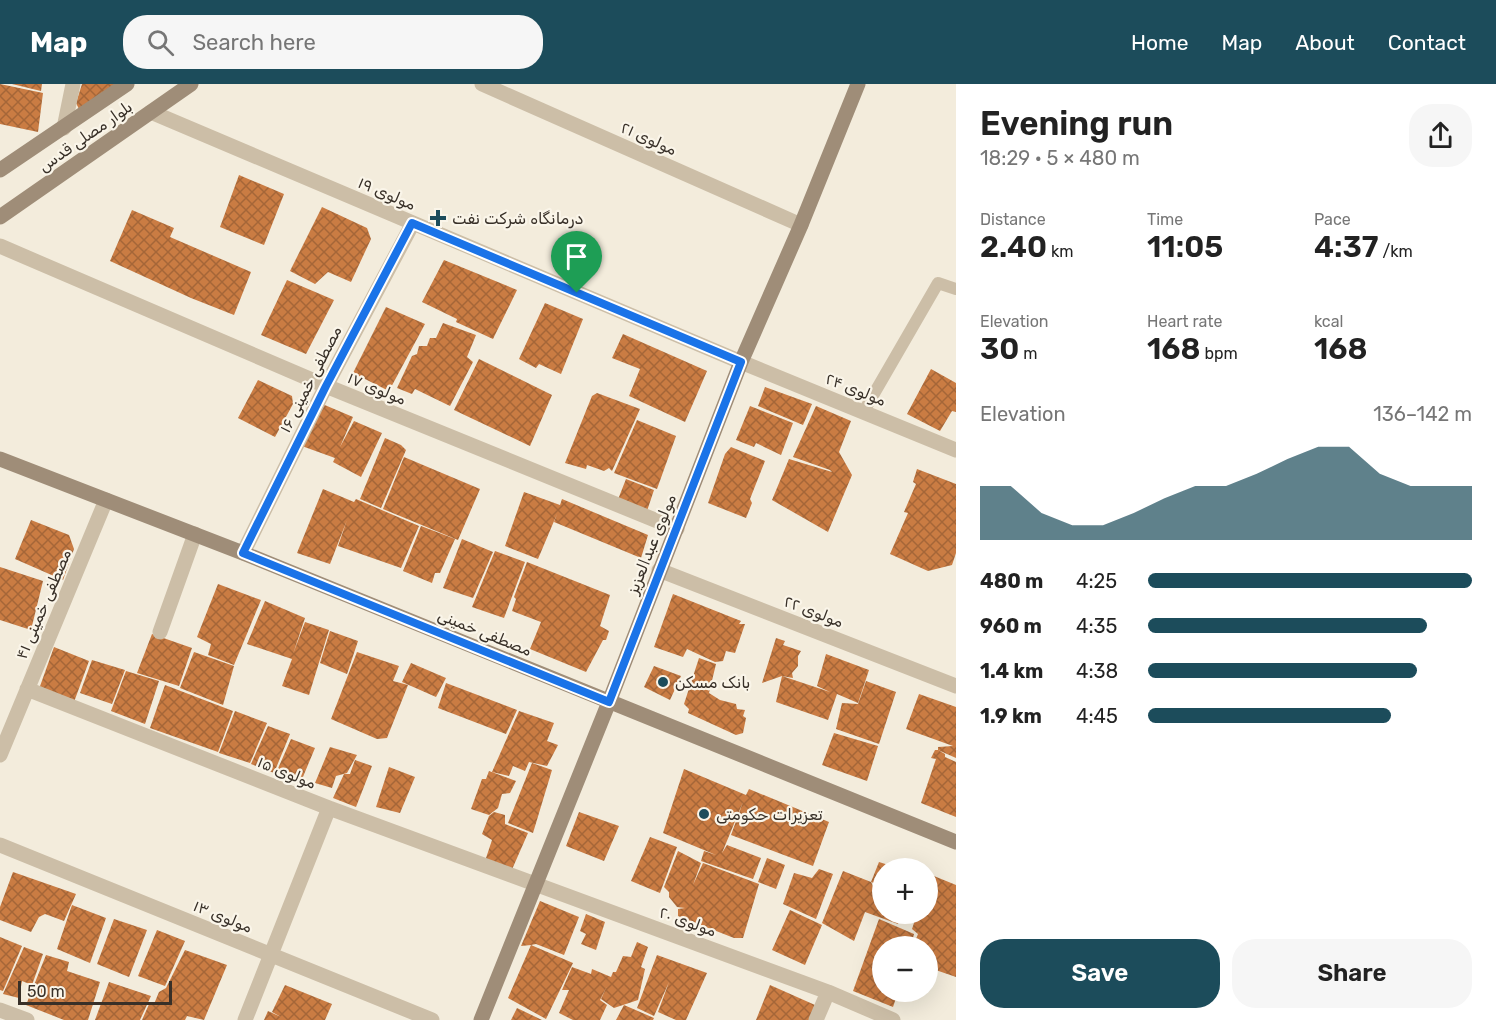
<!DOCTYPE html>
<meta charset="utf-8">
<style>
:root{--surface:#fff;--page:#f6f6f6;--text:#222;--muted:#767676;--accent:#1c4c5b}
body{margin:0;font-family:Rubik,Cairo,sans-serif;background:var(--page);color:var(--text);height:100vh;display:flex;flex-direction:column;font-size:22px;white-space:nowrap}
*{box-sizing:border-box;margin:0}
p{font-size:20px;color:var(--muted)}
.icon{flex:none;width:33px;height:33px;fill:none;stroke:currentColor;stroke-width:2;stroke-linecap:round;stroke-linejoin:round}
.map{position:relative;flex:1;overflow:hidden}
.drawer{display:flex;flex-direction:column;background:var(--surface);width:540px}
.drawer>*{flex:none}
.controls{position:absolute;left:872px;top:774px;display:grid;gap:12px}
.controls a{display:grid;place-items:center;width:66px;height:66px;border-radius:50%;background:var(--surface);box-shadow:0 6px 24px #0002;font-size:30px}
.scale{position:absolute;left:18px;bottom:15px;width:154px;box-sizing:border-box;padding-left:6px;border:3px solid #383028;border-top:0;font-size:16px;line-height:21px;white-space:nowrap;color:#383028;-webkit-text-stroke:4px #faf5e9;paint-order:stroke}
.pin{position:absolute;display:grid;place-items:center;width:51px;height:51px;color:#fff;margin:-62px -26px;border-radius:50% 50% 50% 0;rotate:-45deg;box-shadow:0 0 6px #0007}
.pin .icon{rotate:45deg}
.round{display:grid;place-items:center;flex:none;width:63px;height:63px;border-radius:24px;background:var(--page)}
.head{display:flex;align-items:center;justify-content:space-between;height:102px;padding:0 24px}
h1{font-size:33px;font-weight:600;line-height:45px}
.metrics{display:grid;grid-template-columns:repeat(3,1fr);gap:9px;height:102px;padding:6px 24px}
.metrics div{display:grid;align-content:center}
.metrics b{font-size:30px;font-weight:600}
.metrics small{font-size:16px;font-weight:400}
.metrics p{font-size:16px}
.chart{height:168px;padding:12px 24px}
.chart p{display:flex;justify-content:space-between}
.chart svg{width:100%;height:108px;margin-top:6px;fill:var(--accent);opacity:.7}
.action{display:flex;gap:12px;margin-top:auto;padding:12px 24px}
.action a{flex:1;height:69px;border-radius:24px;background:var(--accent);color:#fff;font-size:24px;font-weight:600;line-height:69px;text-align:center}
.action a+a{background:var(--page);color:var(--text)}
ul{padding:0 24px;list-style:none;font-size:20px}
li{display:grid;grid-template-columns:96px 72px 1fr;align-items:center;height:45px}
li i{height:15px;border-radius:8px;background:var(--accent)}
header{display:flex;align-items:center;gap:36px;box-sizing:border-box;height:84px;padding:0 30px;background:var(--accent);color:#fff}
header strong{font-size:28px}
nav{display:flex;gap:33px;margin-inline-start:auto;font-size:21px}
.search{width:420px;height:54px;background:var(--page);display:flex;align-items:center;gap:15px;box-sizing:border-box;padding:0 21px;border-radius:24px;color:var(--muted);font-size:22px}
main{display:flex;flex:1;min-height:0}
.map>svg:first-child{display:block}
</style>
<header>
<strong>Map</strong>
<div class="search"><svg class="icon" aria-label="search" viewBox="0 0 24 24"><circle cx="10" cy="10" r="6"/><path d="M15 15l6 6"/></svg>Search here</div>
<nav><a>Home</a><a>Map</a><a>About</a><a>Contact</a></nav>
</header>
<main>
<div class="map">
<svg width="956" height="936" viewBox="0 0 956 936">
<defs>
<pattern id="building-cross-hatch" width="8" height="8" patternUnits="userSpaceOnUse" patternTransform="scale(1.5)"><rect width="8" height="8" fill="#ca7c43"/><path d="M0 0l8 8M0 8l8-8" fill="none" stroke="#a56638"/></pattern>
</defs>
<rect width="100%" height="100%" fill="#f3ecdc"/>
<path fill="url(#building-cross-hatch)" d="M0,0L43,9L38,48L0,40Z
M12,0H42L41,7Z
M82,0H116L79,25L76,19Z
M239,91L284,110L264,161L220,143Z
M322,123L367,144L371,155L351,198L328,188L315,200L290,187Z
M132,126L174,144L170,153L251,188L234,231L191,214L110,177Z
M444,176L517,206L493,255L456,238L457,235L422,218Z
M287,196L334,216L306,270L261,251Z
M545,219L583,235L561,290L539,280L536,284L519,275Z
M386,223L425,240L389,307L353,289Z
M443,239L476,251L467,273L473,278L450,322L415,305L412,310L397,304L412,272L417,270L419,262H427L430,254H436Z
M623,250L707,287L685,338L629,312L640,285L612,274Z
M479,275L552,311L530,362L454,326Z
M931,285L956,299V328L952,327L940,347L907,330Z
M258,296L292,312L293,320L275,353L238,334Z
M765,303L812,320L803,341L758,322Z
M597,309L640,325L612,387L609,384L604,387L587,381L586,385L565,379L592,312Z
M320,319L353,333L340,363L354,337L382,349L361,393L333,378L335,374L299,361Z
M750,322L793,339L781,371L756,359L754,363L736,356Z
M816,322L851,337L839,368L852,391L828,448L772,416L789,375L832,388L830,386L793,373Z
M637,336L676,352L657,405L614,389Z
M385,354L401,361L406,366L381,424L360,415Z
M731,363L765,377L750,415L752,419L746,434L708,419L725,370Z
M404,373L480,405L458,456L383,425Z
M917,385L956,400V469L952,481L928,487L890,470L908,429L904,428L916,400L913,398Z
M626,395L654,406L646,430L617,418Z
M323,405L354,418L356,415L419,442L401,484L338,462L347,436L330,480L297,469Z
M524,408L560,421L562,415L648,451L641,474L554,438L557,430L538,475L505,462Z
M31,436L69,451L74,465L63,496L15,475Z
M421,442L455,455L440,489H435L432,499L403,487Z
M462,455L493,468L473,514L443,504Z
M495,467L525,478L504,534L472,523Z
M527,478L610,511L600,542L609,547L606,556H603L586,588L530,565L541,538L512,527L516,515L514,513Z
M0,483L43,497L31,546L0,536Z
M218,500L261,516L234,581L208,571L211,560L197,553Z
M673,510L741,537L739,540H745L735,569L726,567L723,577L715,578L687,565L683,573L654,563Z
M265,517L305,534L293,570L305,538L329,546L309,611L282,602L292,575L247,560Z
M330,547L358,557L347,590L320,579Z
M152,550L192,564L179,602L137,589Z
M776,554L785,557L783,561L801,567L798,572V582L792,589L793,594L782,592L830,608L817,602L826,570L869,586L858,619L837,610L828,636L776,618L782,592L762,599Z
M54,563L89,577L74,618L39,605Z
M194,568L234,582L223,621L180,604Z
M357,568L399,582L393,597L408,601L387,654L377,655L331,635Z
M699,574L716,580L709,609L720,616L736,620L737,625L745,626L743,632L746,634L743,649L736,651L688,629L689,625L684,620Z
M92,576L125,586L112,620L80,609Z
M411,579L446,594L436,613L402,598Z
M654,582L681,592L670,616L644,603Z
M126,587L159,597L145,640L111,627Z
M866,597L896,608L879,660L836,645L842,619L858,620Z
M446,599L517,626L506,650L438,624Z
M165,601L233,627L218,668L150,644Z
M919,610L956,623V674L938,666V663L953,662L906,645Z
M235,627L267,639L250,679L219,669Z
M519,627L554,639L547,657L558,661L547,682L529,678L525,687L513,682L509,692L492,688Z
M268,642L290,650L274,689L251,680Z
M834,649L878,662L867,697L822,681Z
M291,655L315,664L300,700L276,689Z
M330,663L357,671L347,689L336,692L332,704L315,699Z
M935,666H938L945,670V673L956,678V733L921,719L936,675L931,674Z
M355,676L372,682L356,723L333,714L344,690H350Z
M532,679L552,686L533,749L508,739Z
M389,683L415,693L400,729L376,723Z
M684,685L746,711L749,705L829,738L813,782L731,751L743,718L722,769L727,761L761,774L753,795L701,777L704,767L716,771L663,749Z
M489,687L516,697L510,709L502,710L498,724L489,731L471,725L482,695H486Z
M494,728L505,731V740L528,749L510,790L484,780L492,756L482,750L489,732Z
M579,728L619,742L604,777L566,762Z
M650,753L677,763L660,809L631,797Z
M678,767L701,779L693,801L703,779L759,800L743,854H734L678,832V825L685,824L677,823L669,813V808L664,803Z
M767,774L785,781L776,805L758,798Z
M879,778L898,784H882V830H902L898,840L865,828L854,857L822,839L843,787L871,798L873,802L874,799L871,798Z
M819,785L833,790L816,835L783,820L794,789L812,794Z
M13,788L76,810L64,837L45,830L39,833L31,848L0,836V823Z
M929,790L956,801V893L927,883V862H913L918,850L912,845L917,830H927V797Z
M540,817L579,833L564,871L536,860L531,861L573,879L546,935L508,914L531,861L521,862Z
M72,821L106,834L90,879L57,865Z
M790,826L822,841L805,881L772,866Z
M586,830L605,838L596,866L581,860L586,850L580,847Z
M114,835L147,846L129,893L97,880Z
M879,835L914,850L911,862H882V908H898L893,923L853,907Z
M157,846L185,857L165,902L138,892Z
M0,853L22,862L3,907L0,906Z
M637,858L648,863L641,883L645,885L638,916L614,924L601,915L607,902L600,916L607,921L600,936H573L559,929L569,906H562L572,883L591,890L592,885L611,893L613,888H616L623,872L631,873Z
M24,863L43,870L32,901L22,897L19,914L3,910Z
M185,866L227,881L204,936L187,932L185,936H142L150,918L154,920L159,908L166,904Z
M46,871L69,878L67,887L100,898L88,936H64L26,921Z
M657,871L707,889L686,936H676L658,928L669,898L654,932L637,924Z
M109,898L151,912L140,936H95Z
M285,901L332,920L325,936H264L268,927L281,933L272,928Z
M770,901L815,921L809,936H756Z
M624,921L654,934L653,936H616Z
M517,924L542,936H511Z"/>
<g fill="none" stroke-linecap="round" stroke-linejoin="round">
<path stroke="#ccbea7" stroke-width="12" d="M864,327L938,199L956,205"/>
<path stroke="#ccbea7" stroke-width="15" d="M482,0L801,141
M151,28L741,278L956,366
M64,44L73,0
M0,162L326,302L677,445
M243,469L326,302L413,139
M659,486L956,602
M160,548L195,450
M27,605L329,724L828,908L893,936
M0,671L106,416
M0,761L432,936
M0,926L27,936
M245,936L329,724
M816,936L828,908"/>
<path stroke="#9f8d78" stroke-width="15" d="M0,86L127,0
M0,133L191,0
M0,375L243,469L956,758
M481,936L609,618L741,278L801,141L858,0"/>
</g>
<g fill="none" stroke-linecap="round" stroke-linejoin="round">
<g stroke="#fff" stroke-width="12">
<path id="route" d="M412,139L741,278L609,618L243,469L326,302Z"/>
</g>
<use href="#route" stroke="#1a73e8" stroke-width="8"/>
</g>
<g fill="#1c4c5b" stroke="#faf5e9" stroke-width="2">
<path d="M435 125h6v6h6v6h-6v6h-6v-6h-6v-6h6z"/>
<circle cx="663" cy="598" r="6"/>
<circle cx="704" cy="730" r="6"/>
</g>
<g text-anchor="middle" stroke-width="4.5" stroke-linejoin="round" paint-order="stroke">
<g font-size="16" fill="#383028" stroke="#faf5e9">
<text transform="translate(85 52) rotate(-35)" y="6">بلوار مصلی قدس</text>
<text transform="translate(649 54) rotate(24)" y="6">مولوی ۲۱</text>
<text transform="translate(387 109) rotate(23)" y="6">مولوی ۱۹</text>
<text transform="translate(310 295) rotate(-63)" y="6">مصطفی خمینی ۱۶</text>
<text transform="translate(377 304) rotate(22)" y="6">مولوی ۱۷</text>
<text transform="translate(856 305) rotate(22)" y="6">مولوی ۲۴</text>
<text transform="translate(651 460) rotate(-68)" y="6">مولوی عبدالعزیز</text>
<text transform="translate(43 520) rotate(-67)" y="6">مصطفی خمینی ۴۱</text>
<text transform="translate(814 527) rotate(21)" y="6">مولوی ۲۲</text>
<text transform="translate(485 548) rotate(22)" y="6">مصطفی خمینی</text>
<text transform="translate(287 688) rotate(22)" y="6">مولوی ۱۵</text>
<text transform="translate(223 832) rotate(22)" y="6">مولوی ۱۳</text>
<text transform="translate(688 837) rotate(20)" y="6">مولوی ۲۰</text>
</g>
<g font-size="16" fill="#383028" stroke="#faf5e9" text-anchor="start">
<text x="452" y="140">درمانگاه شرکت نفت</text>
<text x="675" y="604">بانک مسکن</text>
<text x="716" y="736">تعزیرات حکومتی</text>
</g>
</g>
</svg>
<div class="controls">
<a>+</a>
<a>−</a>
</div>
<div class="scale">50 m</div>
<div class="pin" style="left:577px;top:209px;background:#1e9e55"><svg class="icon" aria-label="arrive" viewBox="0 0 24 24"><path d="M6 21V4h12l-3 4 3 4H6"/></svg></div>
</div>
<section class="drawer">
<div class="head"><div><h1>Evening run</h1><p>18:29 · 5 × 480 m</p></div><a class="round"><svg class="icon" aria-label="share" viewBox="0 0 24 24"><path d="M12 15V3M7 8l5-5 5 5M5 13v7h14v-7"/></svg></a></div>
<div class="metrics">
<div><p>Distance</p><b>2.40<small> km</small></b></div>
<div><p>Time</p><b>11:05</b></div>
<div><p>Pace</p><b>4:37<small> /km</small></b></div>
</div>
<div class="metrics">
<div><p>Elevation</p><b>30<small> m</small></b></div>
<div><p>Heart rate</p><b>168<small> bpm</small></b></div>
<div><p>kcal</p><b>168</b></div>
</div>
<div class="chart"><p><span>Elevation</span>136–142 m</p>
<svg viewBox="0 0 160 44" preserveAspectRatio="none"><path d="M0 44V22L10 22L20 33L30 38L40 38L50 33L60 27L70 22L80 22L90 17L100 11L110 6L120 6L130 17L140 22L150 22L160 22V44z"/></svg>
</div>
<ul>
<li><b>480 m</b>4:25<i style="width:100%"></i></li>
<li><b>960 m</b>4:35<i style="width:86%"></i></li>
<li><b>1.4 km</b>4:38<i style="width:83%"></i></li>
<li><b>1.9 km</b>4:45<i style="width:75%"></i></li>
</ul>
<div class="action"><a>Save</a><a>Share</a></div>
</section>
</main>
